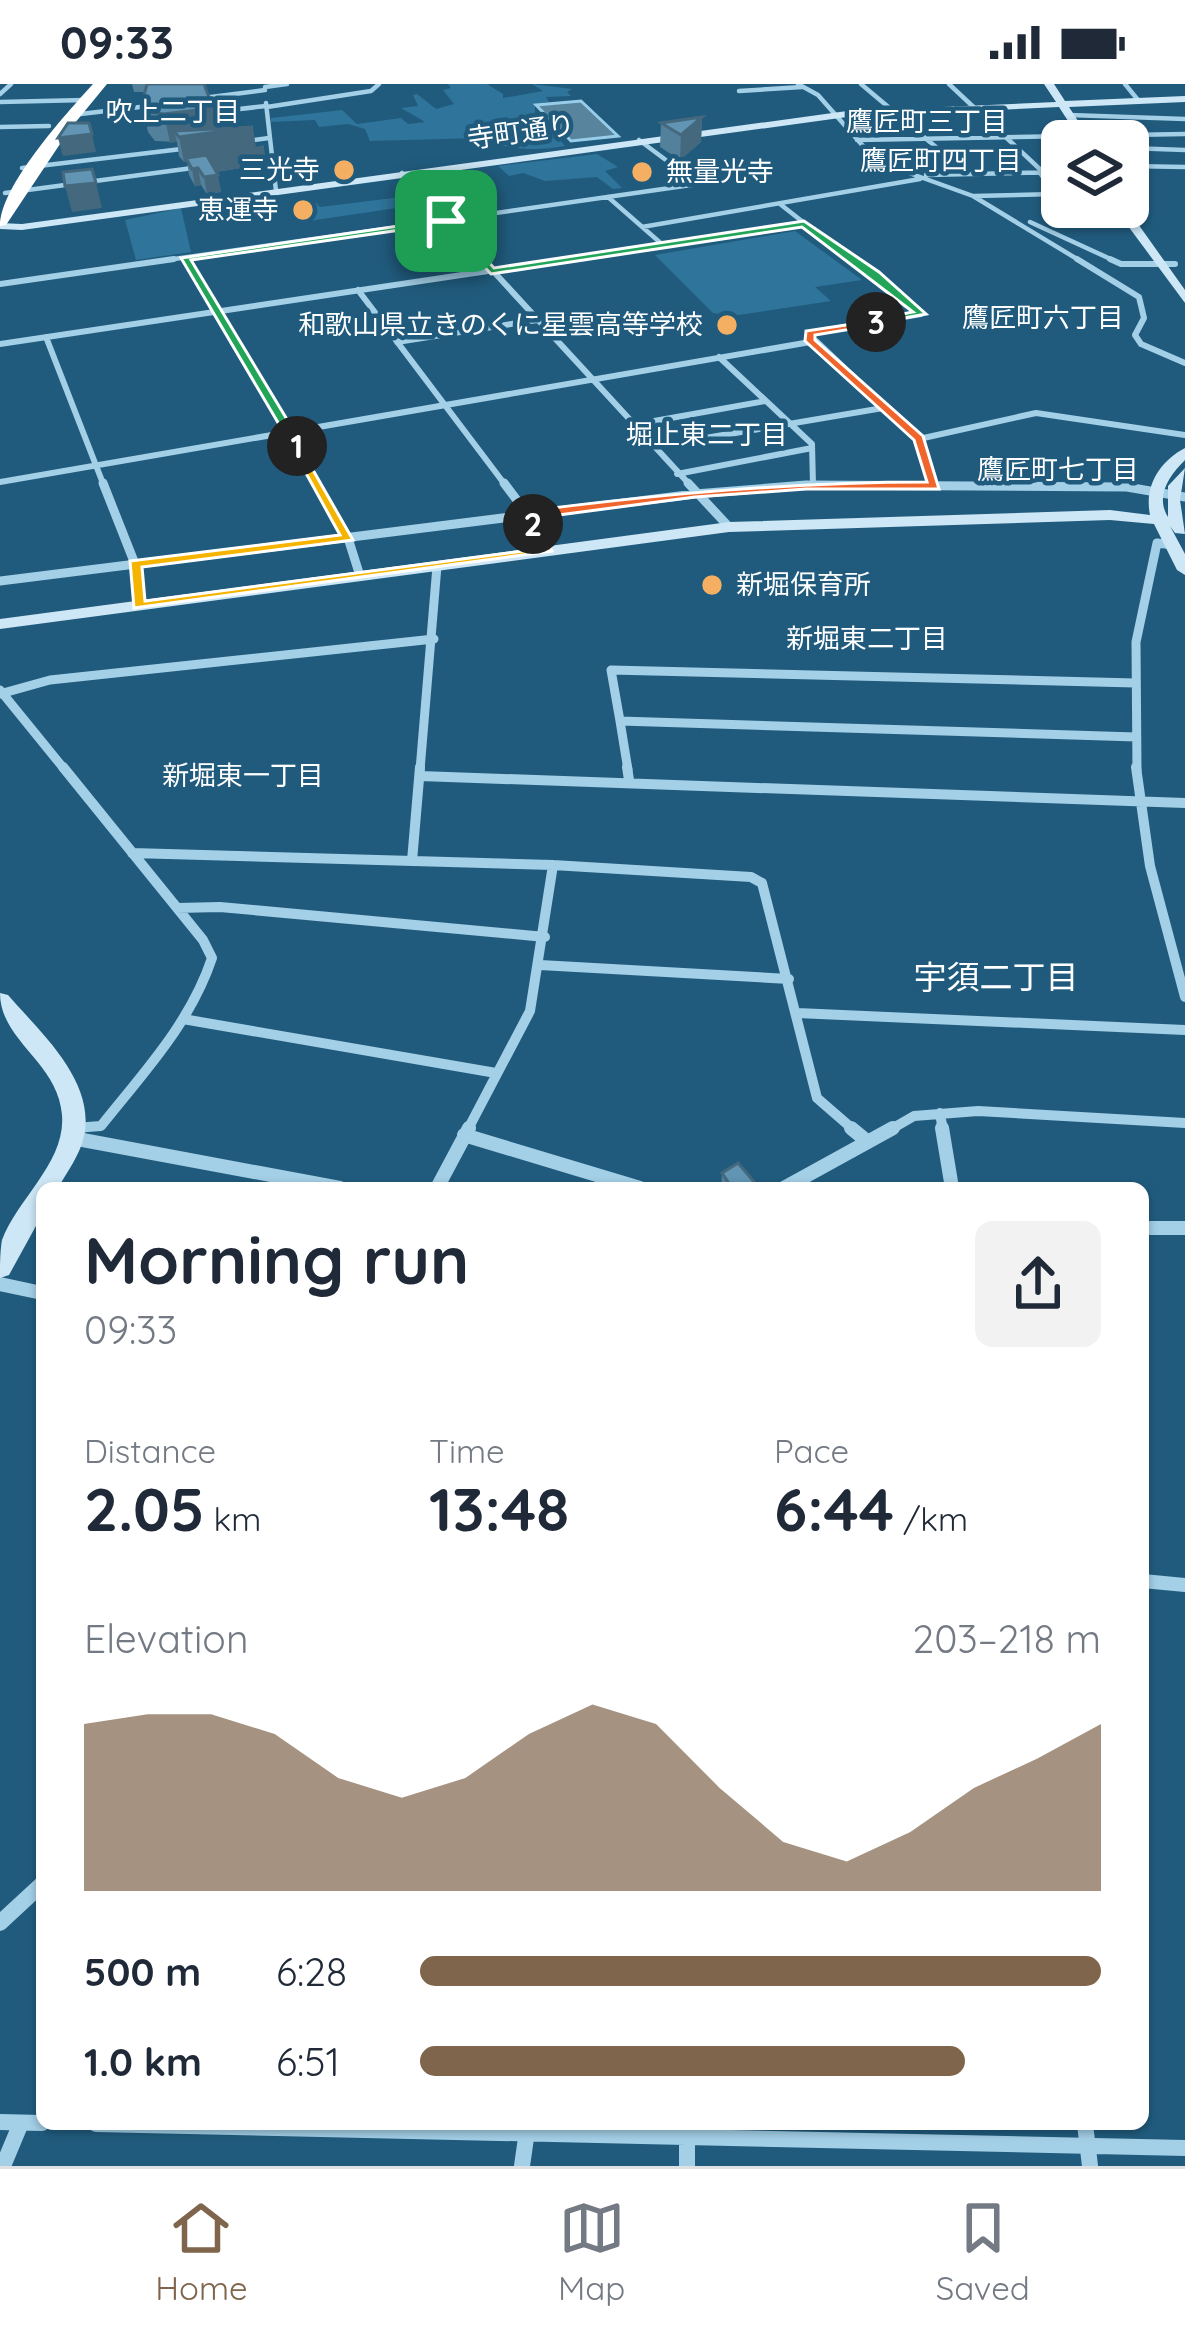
<!DOCTYPE html>
<meta charset="utf-8">
<style>
:root{--surface:#fff;--page:#f2f2f3;--text:#1f2937;--muted:#747a83;--line:#e0e1e3;--accent:#7f654b}
body{margin:0;font-family:Quicksand,"Noto Sans JP",sans-serif;background:var(--page);color:var(--text);height:100vh;display:flex;flex-direction:column;font-size:45px;white-space:nowrap}
*{box-sizing:border-box;margin:0}
p{font-size:39px;color:var(--muted)}
.icon{flex:none;width:66px;height:66px;fill:none;stroke:currentColor;stroke-width:2;stroke-linecap:round;stroke-linejoin:round}
.map{position:relative;flex:1;overflow:hidden}
.side{position:absolute;left:36px;top:1098px;width:1113px;height:948px;display:flex;flex-direction:column;background:var(--surface);border-radius:18px;box-shadow:0 3px 9px #0004}
.side>*{flex:none}
.buttons{position:absolute;left:1041px;top:36px;display:grid;gap:24px}
.buttons a{display:grid;place-items:center;width:108px;height:108px;border-radius:18px;background:var(--surface);box-shadow:0 3px 9px #0004;font-size:60px}
.pin{position:absolute;display:grid;place-items:center;width:102px;height:102px;color:#fff;margin:-51px;border-radius:24px;box-shadow:0 6px 18px #0006}
.km{position:absolute;width:60px;height:60px;margin:-30px;border-radius:50%;background:#222;color:#fff;font-size:33px;line-height:60px;text-align:center}
.round{display:grid;place-items:center;flex:none;width:126px;height:126px;border-radius:18px;background:var(--page)}
.overview{display:flex;align-items:center;justify-content:space-between;height:204px;padding:0 48px}
h1{font-size:66px;font-weight:800;line-height:90px}
.figures{display:grid;grid-template-columns:repeat(3,1fr);gap:18px;height:204px;padding:12px 48px}
.figures div{display:grid;align-content:center}
.figures b{font-size:60px;font-weight:800}
.figures small{font-size:33px;font-weight:400}
.figures p{font-size:33px}
.chart{height:336px;padding:24px 48px}
.chart p{display:flex;justify-content:space-between}
.chart svg{width:100%;height:216px;margin-top:12px;fill:var(--accent);opacity:.7}
ul{padding:0 48px;list-style:none;font-size:39px}
li{display:grid;grid-template-columns:192px 144px 1fr;align-items:center;height:90px}
li i{height:30px;border-radius:15px;background:var(--accent)}
.status{display:flex;justify-content:space-between;align-items:center;height:84px;padding:0 60px;background:var(--surface);direction:ltr}
.status svg{height:33px;fill:currentColor}
.tab-bar{display:flex;justify-content:space-around;align-items:center;height:168px;border-top:3px solid var(--line);background:var(--surface);font-size:33px;color:var(--muted)}
.tab-bar a{display:grid;justify-items:center;gap:6px}
.tab-bar .current{color:var(--accent)}
.map>svg:first-child{display:block}
</style>
<div class="status"><b>09:33</b><svg viewBox="0 0 49 12"><path d="M0 12V9h3v3zM5 12V6h3v6zM10 12V3h3v9zM15 12V0h3v12zM26 1h20v11H26zM47 4h2v5h-2z"/></svg></div>
<div class="map">
<svg width="1185" height="2082" viewBox="0 0 1185 2082">
<rect width="100%" height="100%" fill="#205b7d"/>
<path fill="#2f749a" d="M448,0H487L503,10V14L543,7L532,0L572,5L567,8L571,12L546,13L549,18L535,20V30L544,39H531L527,46L553,47L565,62C534,68 505,65 479,54L370,57L365,45L348,40L319,43L315,36L271,38V34L342,26L357,40L401,34L408,40L425,38L401,24L418,22L413,11L417,10L436,25L454,20L443,6L451,4Z
M597,70L618,83L605,87L622,104L613,105L597,93L545,97L523,89L509,92L498,82Z
M417,111L424,120L302,138L298,134L313,132L305,120L316,119L320,123Z
M181,124L191,168L136,176L125,136Z
M795,147L862,196L815,203L831,217L732,232L713,229L655,171Z"/>
<path fill="#58849d" stroke="#97cde9" stroke-width="3" d="M581,17L618,52L571,57L536,21Z"/>
<g fill="none" stroke-linecap="round" stroke-linejoin="round">
<path stroke="#a3cfe7" stroke-width="4.5" d="M798,0L818,11L863,62L898,85L973,112L1082,178
M861,0L968,90
M949,0L1044,89
M1125,0L1138,16
M265,3L287,0
M739,7L802,3
M0,10L11,0
M195,15L265,6
M0,18L85,16
M266,19L276,107
M267,23L371,7L379,0
M213,28L266,22
M72,31L157,21
M1069,31L1185,35
M0,43L49,42
M857,56L1185,50
M240,58L269,54
M1128,64L1185,66
M1128,82L1185,83
M22,84L190,64
M402,89L484,178
M926,91L1062,88
M5,109L200,83
M974,112L1055,110L1040,89
M608,113L664,162
M780,120L854,178
M1030,138L1117,178
M642,143L920,95
M186,174L188,178
M153,178L698,100L639,56
M549,178L804,140"/>
<path stroke="#a3cfe7" stroke-width="6" d="M187,175L318,402
M482,175L691,402
M1077,175L1139,213L1144,234L1135,251L1141,260L1185,279
M1110,175L1121,180H1175
M0,200L174,175
M358,206L506,402
M46,253L104,402
M810,257V249L921,230L851,175
M397,258L537,236
M0,260L569,175
M719,273L812,360L813,401
M632,341L765,317
M919,355L1036,329L1185,351
M652,363L883,324
M677,390L812,364
M0,398L816,257L919,355L934,402
M793,402H981"/>
<path stroke="#a3cfe7" stroke-width="9" d="M103,399L135,480L139,521
M316,399L348,454L360,492
M504,399L528,431L546,467
M688,399L729,443
M0,497L695,410L806,401L1127,403L1185,413
M0,606L65,686
M0,610L50,596L434,555
M620,637L611,586L1135,599
M420,686L437,482
M628,686L620,637L1136,653
M1137,686L1136,558L1157,459L1173,461"/>
<path stroke="#a3cfe7" stroke-width="10" d="M63,683L203,856L212,874C190,940 143,989 101,1042L74,1044
M627,683L629,696
M1136,683L1150,782L1185,913
M420,692L1185,719
M132,769L553,781L751,793L762,799L817,1014L855,1047
M412,777L420,683
M177,824L220,823L545,853
M540,881L789,895
M797,929L1185,946
M183,935L496,989
M940,1029L943,1047
M467,1047L530,927L553,781
M888,1047L914,1032L978,1027L1185,1039"/>
<path stroke="#a3cfe7" stroke-width="14" d="M74,1044H80
M851,1044L868,1058
M942,1044L952,1104
M464,1051L640,1104
M72,1054L340,1104
M437,1104L469,1044
M784,1104L893,1044
M1143,1144H1185
M0,1200L42,1209
M1143,1497L1185,1501"/>
<path stroke="#a3cfe7" stroke-width="16" d="M0,1839L42,1800
M0,2038L42,2039
M96,2040L1185,2064
M1085,2040L1090,2082
M687,2053V2082
M3,2082L21,2039
M522,2082L527,2047"/>
<path fill="#cde7f6" fill-rule="evenodd" d="M1044,0H1054L1065,17L1185,12V18L1069,23L1091,57H1081L1059,23L847,33L22,146L0,145V139L22,140L847,27L1056,18Z
M1114,123H1126L1185,206V219Z
M1185,364V376C1169,392 1155,412 1168,433V402L1185,384L1180,416L1185,450L1175,449L1170,442L1185,470V491L1177,486L1154,440L1110,436L729,448L0,545V535L729,438L1110,426L1150,431C1144,402 1160,377 1185,364Z
M0,909L8,911C40,948 96,997 84,1052C80,1071 67,1088 58,1104H42V1131L9,1191L0,1194C0,1182 0,1167 2,1156C17,1115 66,1078 62,1031C58,978 0,957 0,909Z"/>
<path fill="#fff" fill-rule="evenodd" d="M93,0H107L70,45L6,141L0,142C0,102 65,31 93,0Z"/>
</g>
<path fill="#53809a" d="M132,0H204L217,45L256,64L266,80L216,88L221,108L207,110L201,101L195,102L189,91L187,77L184,78L179,72L177,58L155,57L148,48L142,19L145,8H134Z
M702,33L701,58L680,76L660,63L661,39Z
M722,1089L754,1104H721Z"/>
<path fill="#44687d" d="M213,24L217,48L253,43L256,64L264,63L266,80L210,89L207,75L184,78L179,53L174,47L177,58L170,59L164,30Z
M702,33L701,58L680,76L681,51Z
M92,50L96,68L63,72L58,54Z
M198,84L201,101L195,102L192,85Z
M218,91L221,108L207,110L204,93Z
M96,99L102,124L72,128L65,102Z"/>
<path fill="#6195b3" stroke="#44687d" stroke-width="3" d="M147,0H204L213,24L164,30L150,28L142,19Z
M702,33L681,51L661,39Z
M68,39H89L92,50L58,54Z
M253,43L179,53L174,47Z
M264,63L207,72L218,91L204,93L198,84L192,85L186,74Z
M92,85L96,99L65,102L63,88Z
M738,1079L755,1099L745,1104H732L722,1089Z"/>
<path fill="#22a559" stroke="#fff" stroke-width="3" d="M446,135L449,139L191,176L303,362L293,364L181,174Z"/>
<path fill="#f5b400" stroke="#fff" stroke-width="3" d="M297,358L353,456L142,483L145,517L538,465L526,440L533,436L552,467L134,524L130,477L340,451L291,362Z"/>
<path fill="#f0652b" stroke="#fff" stroke-width="3" d="M879,236L876,241L815,251V256L923,352L939,405H806L695,413L536,434L539,440L533,444L522,431L528,427C662,410 792,398 927,398L914,356L805,257L806,247Z"/>
<path fill="#22a559" stroke="#fff" stroke-width="3" d="M449,135L494,184L804,137L879,188L926,230L872,240V236L913,228L802,143L491,190L442,137Z"/>
<g fill="#f5af63" stroke="#205b7d" stroke-width="4.5">
<circle cx="344" cy="86" r="12"/>
<circle cx="642" cy="88" r="12"/>
<circle cx="303" cy="126" r="12"/>
<circle cx="727" cy="241" r="12"/>
<circle cx="712" cy="501" r="12"/>
</g>
<g text-anchor="middle" stroke-width="9" stroke-linejoin="round" paint-order="stroke">
<g font-size="27" fill="#fff" stroke="#205b7d">
<text x="173" y="37">吹上二丁目</text>
<text x="927" y="47">鷹匠町三丁目</text>
<text x="941" y="86">鷹匠町四丁目</text>
<text x="1043" y="243">鷹匠町六丁目</text>
<text x="707" y="360">堀止東二丁目</text>
<text x="1058" y="395">鷹匠町七丁目</text>
<text x="867" y="564">新堀東二丁目</text>
<text x="243" y="701">新堀東一丁目</text>
</g>
<g font-size="27" fill="#fff" stroke="#205b7d">
<text transform="translate(521 48) rotate(-8)" y="9">寺町通り</text>
</g>
<g font-size="27" fill="#fff" stroke="#205b7d" text-anchor="end">
<text x="320" y="95">三光寺</text>
<text x="666" y="97" text-anchor="start">無量光寺</text>
<text x="279" y="135">恵運寺</text>
<text x="703" y="250">和歌山県立きのくに星雲高等学校</text>
<text x="736" y="510" text-anchor="start">新堀保育所</text>
</g>
<g font-size="33" fill="#fff" stroke="#205b7d">
<text x="996" y="905">宇須二丁目</text>
</g>
</g>
</svg>
<div class="buttons">
<a><svg class="icon" aria-label="layers" viewBox="0 0 24 24"><path d="M12 4l9 5-9 5-9-5zM3 14l9 5 9-5"/></svg></a>
</div>
<div class="pin" style="left:446px;top:137px;background:#1e9e55"><svg class="icon" aria-label="arrive" viewBox="0 0 24 24"><path d="M6 21V4h12l-3 4 3 4H6"/></svg></div>
<b class="km" style="left:297px;top:362px">1</b>
<b class="km" style="left:533px;top:440px">2</b>
<b class="km" style="left:876px;top:238px">3</b>
<section class="side">
<div class="overview"><div><h1>Morning run</h1><p>09:33</p></div><a class="round"><svg class="icon" aria-label="share" viewBox="0 0 24 24"><path d="M12 15V3M7 8l5-5 5 5M5 13v7h14v-7"/></svg></a></div>
<div class="figures">
<div><p>Distance</p><b>2.05<small> km</small></b></div>
<div><p>Time</p><b>13:48</b></div>
<div><p>Pace</p><b>6:44<small> /km</small></b></div>
</div>
<div class="chart"><p><span>Elevation</span>203–218 m</p>
<svg viewBox="0 0 160 44" preserveAspectRatio="none"><path d="M0 44V10L10 8L20 8L30 12L40 21L50 25L60 21L70 12L80 6L90 10L100 23L110 34L120 38L130 32L140 23L150 17L160 10V44z"/></svg>
</div>
<ul>
<li><b>500 m</b>6:28<i style="width:100%"></i></li>
<li><b>1.0 km</b>6:51<i style="width:80%"></i></li>
</ul>
</section>
</div>
<nav class="tab-bar">
<a class="current"><svg class="icon" aria-label="home" viewBox="0 0 24 24"><path d="M3 11l9-7 9 7M6 9v11h12V9"/></svg>Home</a>
<a><svg class="icon" aria-label="map" viewBox="0 0 24 24"><path d="M3 6l6-2 6 2 6-2v14l-6 2-6-2-6 2zM9 4v14M15 6v14"/></svg>Map</a>
<a><svg class="icon" aria-label="saved" viewBox="0 0 24 24"><path d="M7 4h10v16l-5-4-5 4z"/></svg>Saved</a>
</nav>
